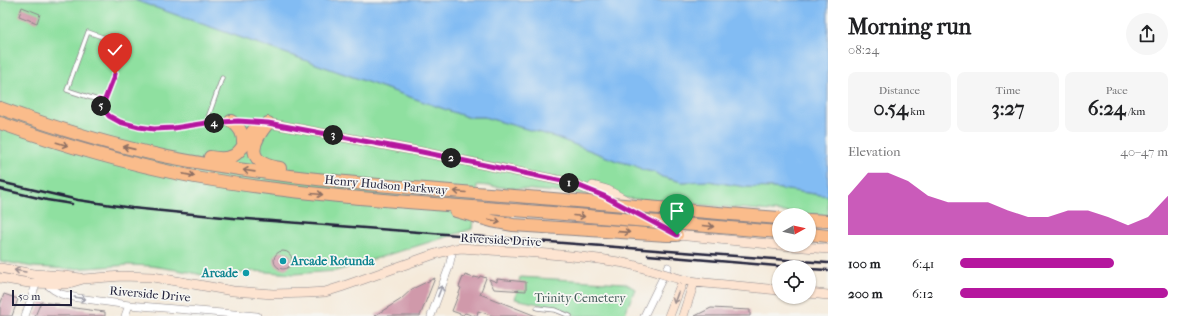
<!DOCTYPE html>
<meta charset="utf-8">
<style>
:root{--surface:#fff;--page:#f6f6f6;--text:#202124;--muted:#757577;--accent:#b5179e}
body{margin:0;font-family:"IM FELL French Canon",serif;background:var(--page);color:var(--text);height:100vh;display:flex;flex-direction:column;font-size:15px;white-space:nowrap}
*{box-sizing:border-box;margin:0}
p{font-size:13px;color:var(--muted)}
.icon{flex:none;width:22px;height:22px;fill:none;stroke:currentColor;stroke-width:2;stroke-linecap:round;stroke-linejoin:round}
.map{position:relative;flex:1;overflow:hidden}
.panel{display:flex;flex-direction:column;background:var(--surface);width:360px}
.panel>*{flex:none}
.needle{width:26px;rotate:82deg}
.controls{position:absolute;left:772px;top:208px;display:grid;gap:8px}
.controls a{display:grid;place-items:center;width:44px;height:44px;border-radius:50%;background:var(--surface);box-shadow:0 1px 3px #0004;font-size:20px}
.scale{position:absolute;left:12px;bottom:10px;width:60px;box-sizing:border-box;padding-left:4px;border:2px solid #22223b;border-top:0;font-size:11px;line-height:14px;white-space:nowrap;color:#22223b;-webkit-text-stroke:3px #f6f6f2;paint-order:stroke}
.pin{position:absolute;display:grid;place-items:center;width:34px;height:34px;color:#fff;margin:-41px -17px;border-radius:50% 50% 50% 0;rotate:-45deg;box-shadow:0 0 4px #0007}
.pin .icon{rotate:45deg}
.km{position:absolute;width:20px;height:20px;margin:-10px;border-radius:50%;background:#222;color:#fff;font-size:11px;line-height:20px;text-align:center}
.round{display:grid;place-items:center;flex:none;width:42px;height:42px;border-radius:21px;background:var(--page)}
.summary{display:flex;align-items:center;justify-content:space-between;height:68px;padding:0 20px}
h1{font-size:22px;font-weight:700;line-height:30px}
.figures{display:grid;grid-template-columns:repeat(3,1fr);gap:6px;height:68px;padding:4px 20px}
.figures div{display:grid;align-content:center;border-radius:8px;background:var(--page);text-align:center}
.figures b{font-size:20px;font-weight:700}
.figures small{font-size:11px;font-weight:400}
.figures p{font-size:11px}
.chart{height:112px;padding:8px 20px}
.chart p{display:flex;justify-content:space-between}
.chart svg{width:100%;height:72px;margin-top:4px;fill:var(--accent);opacity:.7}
ul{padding:0 20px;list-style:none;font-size:13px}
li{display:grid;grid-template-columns:64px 48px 1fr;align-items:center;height:30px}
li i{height:10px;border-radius:5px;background:var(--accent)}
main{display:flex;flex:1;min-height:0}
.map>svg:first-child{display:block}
</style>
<main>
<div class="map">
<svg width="828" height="316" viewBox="0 0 828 316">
<rect width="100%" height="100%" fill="#f6f6f2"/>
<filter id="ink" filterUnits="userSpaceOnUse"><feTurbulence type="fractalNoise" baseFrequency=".025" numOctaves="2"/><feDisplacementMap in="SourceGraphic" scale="8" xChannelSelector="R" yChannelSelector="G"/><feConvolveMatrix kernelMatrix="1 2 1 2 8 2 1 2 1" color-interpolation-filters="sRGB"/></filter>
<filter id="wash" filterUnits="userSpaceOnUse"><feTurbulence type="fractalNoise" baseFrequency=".012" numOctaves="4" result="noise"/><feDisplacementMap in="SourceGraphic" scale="16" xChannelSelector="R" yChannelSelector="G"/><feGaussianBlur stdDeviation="0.9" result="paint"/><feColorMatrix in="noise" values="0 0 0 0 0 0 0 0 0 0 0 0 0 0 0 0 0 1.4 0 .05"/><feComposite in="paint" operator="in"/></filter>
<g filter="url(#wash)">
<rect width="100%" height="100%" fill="#f5eada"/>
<path fill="#8fe0a0" stroke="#58816e" d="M0,0H134L467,117H484L555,137L617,161L634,165L643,170L654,172L662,177L682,182L708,181L746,187L774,188L828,196V216L477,185L472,229L336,271L294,274L253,271L215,278L189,272L152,266L129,265L72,269L33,267L0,261Z
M520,277L625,283L635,289L624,316H576L562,309L515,299Z"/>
<path fill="#82bcf3" stroke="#526f97" d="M134,0H828V196L774,188L746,187L708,181L682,182L662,177L654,172L643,170L634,165L617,161L555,137L484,117H467Z"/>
<g id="blocks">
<path fill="#d099aa" d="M22,7L40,14L37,23L19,16Z
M274 260a9 9 0 1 1 18 0a9 9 0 1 1-18 0Z
M465,275L474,278V277L479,278L480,276L486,278L480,294L536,316H494L478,311L477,316L474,315V316L465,313L463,315L452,311L461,288L459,287L463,277L464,278Z
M435,278L420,316H374L400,300L412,289Z
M489,279L497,282V279L526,282V291L494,289Z
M4,294L18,299L12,316H0V305Z
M41,302L59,304V306L105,312V316H35Z
M711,308L750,310V316H695Z"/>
</g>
</g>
<g filter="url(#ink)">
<use href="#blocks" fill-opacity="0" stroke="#8c868a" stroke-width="1"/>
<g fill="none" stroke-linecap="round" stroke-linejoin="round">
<g stroke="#8c868a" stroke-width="5">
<path id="lane" d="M88,32L125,45L104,102L67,90Z
M99,101C114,143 195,124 229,121
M237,121L265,123
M206,123L222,78
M537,308L555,310L570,316"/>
</g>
<g stroke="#8c868a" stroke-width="8">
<path id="street" d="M45,283L54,290L61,294L78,298L129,305L257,316
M25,316L38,279
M125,316L129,305
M431,316L449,267L453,249
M644,316L668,267"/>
</g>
<g stroke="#8c868a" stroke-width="10">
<path id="secondary" d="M268,123L422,152L572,183L604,196L677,235L779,245
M593,186L607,190L634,205
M780,245L828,249
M0,268L34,274L65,276L80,278
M0,278L29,283L66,284L83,279L122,276L153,277L233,291L273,294L308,293L325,292L341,287L432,255L453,249
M809,293L828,295
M669,316L683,280L705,283L779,290
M683,316L694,282"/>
</g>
<g stroke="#8c868a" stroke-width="14">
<path id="highway" d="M0,108C55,128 111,145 168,157C291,181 416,188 541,198
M231,121C241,128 244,135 243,147
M0,123C64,146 128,164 195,177C309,197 425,203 540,212
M268,123C250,145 246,163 280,168
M210,157C241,163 240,147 256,127
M456,211L492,221L513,225L667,235H677
M809,220L828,221
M809,234L828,236"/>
</g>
<use href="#lane" stroke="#fff" stroke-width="3.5"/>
<use href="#street" stroke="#fff" stroke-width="7"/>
<use href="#secondary" stroke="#fde4d1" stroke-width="9"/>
<use href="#highway" stroke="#fabc8b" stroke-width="12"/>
<path stroke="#22223b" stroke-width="2.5" d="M0,182L78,200L132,208L233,218L828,263
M0,189L47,200L72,204
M648,255L789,267
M809,269L828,270"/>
<g stroke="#8c868a" stroke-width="10" stroke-linecap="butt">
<path id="secondary-bridge" d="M453,249L462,248C512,252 562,253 612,261C636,264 659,273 683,280"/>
</g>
<g stroke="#8c868a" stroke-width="14" stroke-linecap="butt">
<path id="highway-bridge" d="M541,198L779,218
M540,212L779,232"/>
</g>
<use href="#secondary-bridge" stroke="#fde4d1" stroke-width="9"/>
<use href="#highway-bridge" stroke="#fabc8b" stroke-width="12"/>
</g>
<defs><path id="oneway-shaft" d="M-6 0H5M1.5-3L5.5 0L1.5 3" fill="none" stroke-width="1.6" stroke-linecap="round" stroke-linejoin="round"/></defs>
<g stroke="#8e6f63">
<use href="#oneway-shaft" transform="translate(62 144) rotate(17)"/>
<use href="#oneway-shaft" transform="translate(129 148) rotate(-167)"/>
<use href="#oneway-shaft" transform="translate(249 171) rotate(-172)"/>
<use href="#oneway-shaft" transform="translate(189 175) rotate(11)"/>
<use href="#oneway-shaft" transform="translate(460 192) rotate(-175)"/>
<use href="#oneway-shaft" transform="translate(317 194) rotate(5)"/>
<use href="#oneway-shaft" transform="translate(579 216) rotate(5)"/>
<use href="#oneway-shaft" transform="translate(495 221) rotate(13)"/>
<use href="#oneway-shaft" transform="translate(708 226) rotate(5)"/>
<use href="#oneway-shaft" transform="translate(624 232) rotate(4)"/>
</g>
<g stroke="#9a8d8e">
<use href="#oneway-shaft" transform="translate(20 271) rotate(-171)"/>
<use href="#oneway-shaft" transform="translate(676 298) rotate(110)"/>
</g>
<g stroke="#9c9ca7">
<use href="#oneway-shaft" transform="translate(440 291) rotate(-69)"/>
<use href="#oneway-shaft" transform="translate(80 298) rotate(10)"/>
</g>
</g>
<g fill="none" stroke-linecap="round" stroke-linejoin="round" filter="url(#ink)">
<g stroke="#fff" stroke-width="8">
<path id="route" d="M115,74L104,102L99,100L101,106L109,116L120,122L139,127L154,129L174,128L206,123L238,121L268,123L422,152L572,183L604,196L677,235"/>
</g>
<use href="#route" stroke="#b5179e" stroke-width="5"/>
</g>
<g fill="#0f9aa8" stroke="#f6f6f2" stroke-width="1.5">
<circle cx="283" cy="261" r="4"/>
<circle cx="246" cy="273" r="4"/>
</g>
<g text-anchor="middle" stroke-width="3.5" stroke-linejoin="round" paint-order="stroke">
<g font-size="12" fill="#22223b" stroke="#f6f6f2">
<text transform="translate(386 185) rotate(5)" y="4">Henry Hudson Parkway</text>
<text transform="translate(501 240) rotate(3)" y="4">Riverside Drive</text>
<text transform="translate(150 294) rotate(5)" y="4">Riverside Drive</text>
</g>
<g font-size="12" font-weight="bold" fill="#0d838f" stroke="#f6f6f2" text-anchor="start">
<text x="291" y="265">Arcade Rotunda</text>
<text x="238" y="277" text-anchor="end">Arcade</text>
</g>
<g font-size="12" fill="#435b59" stroke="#f6f6f2">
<text x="580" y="302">Trinity Cemetery</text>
</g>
</g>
</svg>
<div class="controls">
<a><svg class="needle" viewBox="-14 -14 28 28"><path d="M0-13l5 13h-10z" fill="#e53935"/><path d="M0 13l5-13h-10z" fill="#757577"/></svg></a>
<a><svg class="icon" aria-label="locate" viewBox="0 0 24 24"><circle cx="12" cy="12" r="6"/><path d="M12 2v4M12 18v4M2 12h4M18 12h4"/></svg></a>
</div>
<div class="scale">50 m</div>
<div class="pin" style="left:677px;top:235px;background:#1e9e55"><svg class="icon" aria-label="arrive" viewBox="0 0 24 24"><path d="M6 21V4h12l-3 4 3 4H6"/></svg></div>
<div class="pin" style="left:115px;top:74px;background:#d93025"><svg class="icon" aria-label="check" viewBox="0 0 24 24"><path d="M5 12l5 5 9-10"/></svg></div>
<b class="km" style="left:569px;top:183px">1</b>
<b class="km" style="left:451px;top:158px">2</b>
<b class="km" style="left:333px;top:135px">3</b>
<b class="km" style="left:214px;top:123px">4</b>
<b class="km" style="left:101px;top:106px">5</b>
</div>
<section class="panel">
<div class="summary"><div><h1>Morning run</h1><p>08:24</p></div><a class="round"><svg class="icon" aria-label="share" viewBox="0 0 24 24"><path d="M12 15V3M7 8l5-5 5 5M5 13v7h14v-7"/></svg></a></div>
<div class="figures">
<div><p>Distance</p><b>0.54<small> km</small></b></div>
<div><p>Time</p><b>3:27</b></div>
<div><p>Pace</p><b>6:24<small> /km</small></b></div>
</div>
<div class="chart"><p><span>Elevation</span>40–47 m</p>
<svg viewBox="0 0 160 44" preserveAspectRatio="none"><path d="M0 44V20L10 6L20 6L30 11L40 20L50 24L60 24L70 24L80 29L90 33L100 33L110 29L120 29L130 33L140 38L150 33L160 20V44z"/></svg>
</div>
<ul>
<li><b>100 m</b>6:41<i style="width:74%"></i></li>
<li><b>200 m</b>6:12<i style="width:100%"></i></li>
</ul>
</section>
</main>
